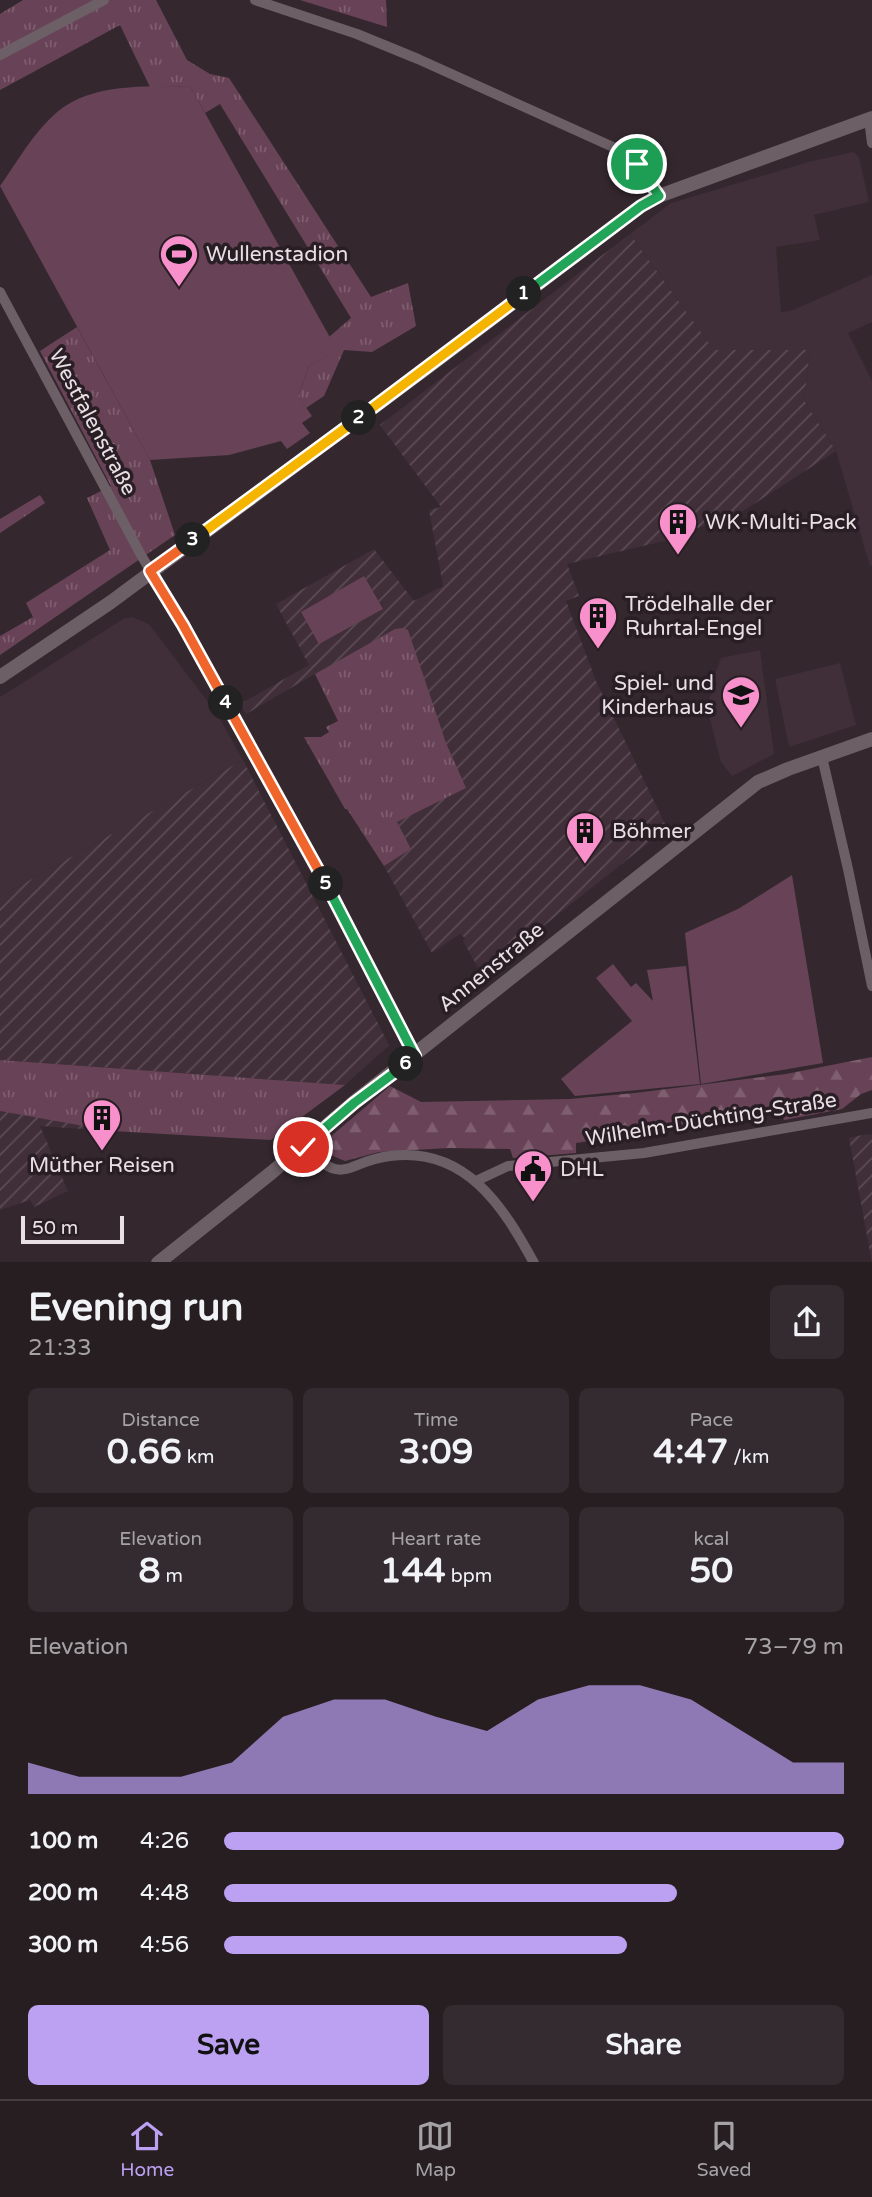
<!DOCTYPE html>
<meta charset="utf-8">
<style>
:root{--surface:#271e22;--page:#332b2f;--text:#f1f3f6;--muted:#a4a2a5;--line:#433c40;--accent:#bca0f2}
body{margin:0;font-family:"Varela Round",sans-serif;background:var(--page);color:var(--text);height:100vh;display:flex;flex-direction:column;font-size:26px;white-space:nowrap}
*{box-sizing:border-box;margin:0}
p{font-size:23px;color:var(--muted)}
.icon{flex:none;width:38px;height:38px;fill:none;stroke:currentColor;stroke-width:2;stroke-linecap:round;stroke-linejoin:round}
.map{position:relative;height:1262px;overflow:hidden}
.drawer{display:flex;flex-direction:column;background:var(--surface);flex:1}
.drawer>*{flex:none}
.scale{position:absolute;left:21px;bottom:18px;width:103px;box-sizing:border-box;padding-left:7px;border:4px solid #e8e0e4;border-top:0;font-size:19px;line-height:24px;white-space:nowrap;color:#e8e0e4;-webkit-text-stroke:5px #2a1e25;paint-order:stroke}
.pin{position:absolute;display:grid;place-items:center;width:60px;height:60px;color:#fff;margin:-30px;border:4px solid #fff;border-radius:50%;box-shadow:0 2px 7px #0007}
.km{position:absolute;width:35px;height:35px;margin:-18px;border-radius:50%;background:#222;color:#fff;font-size:19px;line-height:35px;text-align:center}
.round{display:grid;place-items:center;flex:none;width:74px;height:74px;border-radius:10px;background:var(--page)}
.headline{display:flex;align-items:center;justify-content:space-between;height:119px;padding:0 28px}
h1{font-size:38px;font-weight:700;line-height:52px}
.stats{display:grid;grid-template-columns:repeat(3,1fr);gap:10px;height:119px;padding:7px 28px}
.stats div{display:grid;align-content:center;border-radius:10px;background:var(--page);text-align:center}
.stats b{font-size:35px;font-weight:700}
.stats small{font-size:19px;font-weight:400}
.stats p{font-size:19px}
.chart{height:196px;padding:14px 28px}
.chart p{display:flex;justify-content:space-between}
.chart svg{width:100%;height:126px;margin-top:7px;fill:var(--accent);opacity:.7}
.primary-button{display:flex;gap:14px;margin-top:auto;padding:14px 28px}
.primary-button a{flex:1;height:80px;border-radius:10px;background:var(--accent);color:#111;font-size:28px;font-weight:700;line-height:80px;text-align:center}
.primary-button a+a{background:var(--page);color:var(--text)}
ul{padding:0 28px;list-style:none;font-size:23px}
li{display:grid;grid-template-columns:112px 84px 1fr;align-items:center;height:52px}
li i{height:18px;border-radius:9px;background:var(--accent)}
.tab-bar{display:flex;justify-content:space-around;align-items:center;height:98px;border-top:2px solid var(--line);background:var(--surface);font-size:19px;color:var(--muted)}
.tab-bar a{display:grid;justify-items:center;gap:4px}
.tab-bar .active{color:var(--accent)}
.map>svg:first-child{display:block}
</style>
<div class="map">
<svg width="872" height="1263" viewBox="0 0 872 1263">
<defs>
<pattern id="industrial-furrows" width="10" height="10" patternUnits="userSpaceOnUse" patternTransform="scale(1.75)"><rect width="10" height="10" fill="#402e38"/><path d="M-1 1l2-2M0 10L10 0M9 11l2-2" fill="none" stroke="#5c4c55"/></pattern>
<pattern id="grass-tufts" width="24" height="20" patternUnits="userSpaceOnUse" patternTransform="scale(1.75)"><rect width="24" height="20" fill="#684357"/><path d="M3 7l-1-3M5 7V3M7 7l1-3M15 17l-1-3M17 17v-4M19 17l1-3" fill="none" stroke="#7e5e6f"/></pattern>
<pattern id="forest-firs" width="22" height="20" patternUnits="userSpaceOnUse" patternTransform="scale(1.75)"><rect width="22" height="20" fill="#684357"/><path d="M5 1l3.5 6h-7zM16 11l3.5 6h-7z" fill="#7e5e6f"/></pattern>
</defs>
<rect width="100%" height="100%" fill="#34282e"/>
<path fill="#402e38" d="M853,152L859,157L869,202L814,215L820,240L776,247L781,312L791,311L872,275V322L848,333L872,381V565L870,566L836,451L804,400L810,350H714L630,234L671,203L812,161Z
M132,617L149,624L217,714L243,760L0,897V697L123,619Z
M760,650L774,754L732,776L721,762L706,704L717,683L713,680L721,658Z
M840,663L856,725L789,747L775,679Z"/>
<path fill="url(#industrial-furrows)" d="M630,234L714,350H810L804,400L836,451L743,511L664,541L567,564L579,596L566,601L596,681L667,828L482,975L463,941L465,938L460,934L432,953L384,866L411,849L315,674L246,714L240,704L309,665L276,604L374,549L414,601L443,586L429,510L441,507L380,425Z
M243,760L389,1045L345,1085L0,1060V897Z
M0,1111L34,1116L112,1131L40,1126L68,1191L34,1207L30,1200L0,1210Z
M867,1134L872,1135V1263L849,1138Z"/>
<path fill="url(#grass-tufts)" d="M23,0H156L187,60L210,74L229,78L371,297L408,283L416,326L372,352L344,350L324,396L306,408L298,396L309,366L336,350L329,337L351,318L220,104L205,113L190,86L150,87L120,25L0,90V14Z
M300,0H386L387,27Z
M77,327L150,460L175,535L0,655V636L33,617L26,603L110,550L87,498L111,486L40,351Z
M40,495L45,503L0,533V519Z
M395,629L403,628L408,630L446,743L466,788L397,822L411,849L384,866L347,809H345L304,737H321L329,732L326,727L338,721L315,674Z
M0,1060L345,1085L271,1140L112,1131L0,1111Z"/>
<path fill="url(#forest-firs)" d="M872,1057V1090L861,1094L842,1109L784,1120L781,1112L576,1143V1153L513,1158L510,1149L449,1148L379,1152L345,1161L316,1149L390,1086L421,1102L570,1099L635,1093L786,1074Z"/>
<path fill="#684357" d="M190,86L337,350L309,366L298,396L312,416L302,423L310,433L287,449L281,441L229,455L150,460L0,186C17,162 33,133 56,113C92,82 146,87 190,86Z
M364,576L383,609L319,644L301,612Z
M792,875L823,1063L701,1084L685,933L738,909Z
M613,964L631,987L636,983L653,1001L647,970L686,966L700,1084L575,1096L561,1079L632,1021L596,978Z"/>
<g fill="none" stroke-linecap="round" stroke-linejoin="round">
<path stroke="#6d5f66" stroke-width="10" d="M255,0L357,34L418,59L624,152L642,170L659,196
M0,55L104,0
M869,119L872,143
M0,292L141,555L183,625L350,928L415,1056
M822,757L848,869L872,986
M303,1147C347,1188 343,1162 390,1156C465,1146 503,1206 534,1263
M476,1181L508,1166L644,1153L872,1113"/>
<path stroke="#6d5f66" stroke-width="14" d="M0,677L111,602L436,361L641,206L659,196L872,118
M158,1263L271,1173L353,1103L758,782L788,769L872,739"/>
</g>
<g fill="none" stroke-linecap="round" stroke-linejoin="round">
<g stroke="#fff" stroke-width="14">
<path id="split-1" d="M524,294L641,206L659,196L637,164"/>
</g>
<g stroke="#fff" stroke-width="14">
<path id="split-2" d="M359,418L524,294"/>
</g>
<g stroke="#fff" stroke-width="14">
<path id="split-3" d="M193,540L359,418"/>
</g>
<g stroke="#fff" stroke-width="14">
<path id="split-4" d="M193,540L150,571L183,625L226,703"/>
</g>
<g stroke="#fff" stroke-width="14">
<path id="split-5" d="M226,703L326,884"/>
</g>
<g stroke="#fff" stroke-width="14">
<path id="split-6" d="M326,884L415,1056L406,1064"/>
</g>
<g stroke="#fff" stroke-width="14">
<path id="split-7" d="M303,1147L354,1103L406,1064"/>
</g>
<use href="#split-1" stroke="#22a559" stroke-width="9"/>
<use href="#split-2" stroke="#f5b400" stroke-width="9"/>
<use href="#split-3" stroke="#f5b400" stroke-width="9"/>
<use href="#split-4" stroke="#f0652b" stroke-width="9"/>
<use href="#split-5" stroke="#f0652b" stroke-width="9"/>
<use href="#split-6" stroke="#22a559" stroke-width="9"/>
<use href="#split-7" stroke="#22a559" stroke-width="9"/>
</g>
<defs>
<g id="stadium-pin" transform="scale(2.0125)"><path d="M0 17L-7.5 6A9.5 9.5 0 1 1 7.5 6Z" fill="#f890cb" stroke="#2a1e25"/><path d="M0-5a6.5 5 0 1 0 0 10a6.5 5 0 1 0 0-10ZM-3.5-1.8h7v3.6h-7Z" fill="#111"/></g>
<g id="building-pin" transform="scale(2.0125)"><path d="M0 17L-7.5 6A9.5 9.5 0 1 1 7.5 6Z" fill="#f890cb" stroke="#2a1e25"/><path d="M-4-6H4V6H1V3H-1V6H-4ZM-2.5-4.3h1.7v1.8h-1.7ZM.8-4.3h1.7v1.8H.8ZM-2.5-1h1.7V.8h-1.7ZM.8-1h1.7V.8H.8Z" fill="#111"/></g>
<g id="school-pin" transform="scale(2.0125)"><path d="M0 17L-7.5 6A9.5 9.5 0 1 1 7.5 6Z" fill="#f890cb" stroke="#2a1e25"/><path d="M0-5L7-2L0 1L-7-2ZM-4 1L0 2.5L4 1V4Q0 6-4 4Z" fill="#111"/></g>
<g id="civic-pin" transform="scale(2.0125)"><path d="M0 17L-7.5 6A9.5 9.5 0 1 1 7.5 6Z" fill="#f890cb" stroke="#2a1e25"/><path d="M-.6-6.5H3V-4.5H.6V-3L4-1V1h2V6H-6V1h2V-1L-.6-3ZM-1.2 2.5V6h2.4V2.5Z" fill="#111"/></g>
</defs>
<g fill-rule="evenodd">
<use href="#stadium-pin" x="179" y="254"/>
<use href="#building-pin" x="678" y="522"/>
<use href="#building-pin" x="598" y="616"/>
<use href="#school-pin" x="741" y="695"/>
<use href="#building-pin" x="585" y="831"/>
<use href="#building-pin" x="102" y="1118"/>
<use href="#civic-pin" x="533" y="1169"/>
</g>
<g text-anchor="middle" stroke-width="7" stroke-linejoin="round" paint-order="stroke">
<g font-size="21" fill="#e8e0e4" stroke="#2a1e25" text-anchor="start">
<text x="206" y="261">Wullenstadion</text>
<text x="705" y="529">WK-Multi-Pack</text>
<text x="625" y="611">Trödelhalle der<tspan x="625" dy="24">Ruhrtal-Engel</tspan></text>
<text x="714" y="690" text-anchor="end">Spiel- und<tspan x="714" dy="24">Kinderhaus</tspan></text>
<text x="612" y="838">Böhmer</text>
<text x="102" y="1172" text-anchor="middle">Müther Reisen</text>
<text x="560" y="1176">DHL</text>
</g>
<g font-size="21" fill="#e8e0e4" stroke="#2a1e25">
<text transform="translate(93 422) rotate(62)" y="7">Westfalenstraße</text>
<text transform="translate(491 967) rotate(-39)" y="7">Annenstraße</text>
<text transform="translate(711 1119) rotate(-9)" y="7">Wilhelm-Düchting-Straße</text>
</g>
</g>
</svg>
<div class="scale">50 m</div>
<div class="pin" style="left:637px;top:164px;background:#1e9e55"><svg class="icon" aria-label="arrive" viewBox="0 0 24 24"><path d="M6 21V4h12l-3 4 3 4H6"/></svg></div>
<div class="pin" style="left:303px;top:1147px;background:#d93025"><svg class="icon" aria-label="check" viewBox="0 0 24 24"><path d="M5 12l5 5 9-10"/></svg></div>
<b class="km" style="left:524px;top:294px">1</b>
<b class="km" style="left:359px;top:418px">2</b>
<b class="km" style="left:193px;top:540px">3</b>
<b class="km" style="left:226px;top:703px">4</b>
<b class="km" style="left:326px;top:884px">5</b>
<b class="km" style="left:406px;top:1064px">6</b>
</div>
<section class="drawer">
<div class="headline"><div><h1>Evening run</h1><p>21:33</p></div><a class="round"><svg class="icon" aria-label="share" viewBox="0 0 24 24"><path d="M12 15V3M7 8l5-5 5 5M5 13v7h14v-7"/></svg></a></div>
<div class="stats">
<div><p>Distance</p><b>0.66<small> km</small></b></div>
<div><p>Time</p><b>3:09</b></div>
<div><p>Pace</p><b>4:47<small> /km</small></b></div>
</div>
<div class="stats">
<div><p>Elevation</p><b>8<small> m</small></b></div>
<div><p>Heart rate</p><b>144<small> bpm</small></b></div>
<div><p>kcal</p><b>50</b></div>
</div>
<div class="chart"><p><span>Elevation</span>73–79 m</p>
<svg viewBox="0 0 160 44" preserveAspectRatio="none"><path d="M0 44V33L10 38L20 38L30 38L40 33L50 17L60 11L70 11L80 17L90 22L100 11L110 6L120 6L130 11L140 22L150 33L160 33V44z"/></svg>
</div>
<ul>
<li><b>100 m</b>4:26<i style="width:100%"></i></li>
<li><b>200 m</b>4:48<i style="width:73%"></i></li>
<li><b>300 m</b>4:56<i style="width:65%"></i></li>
</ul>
<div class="primary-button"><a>Save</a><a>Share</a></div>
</section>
<nav class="tab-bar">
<a class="active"><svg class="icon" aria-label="home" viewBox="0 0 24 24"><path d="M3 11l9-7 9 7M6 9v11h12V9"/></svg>Home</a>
<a><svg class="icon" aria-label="map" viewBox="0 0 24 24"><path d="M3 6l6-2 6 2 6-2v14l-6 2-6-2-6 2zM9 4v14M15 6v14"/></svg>Map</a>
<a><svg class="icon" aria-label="saved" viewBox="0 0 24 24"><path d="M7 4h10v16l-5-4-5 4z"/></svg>Saved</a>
</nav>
